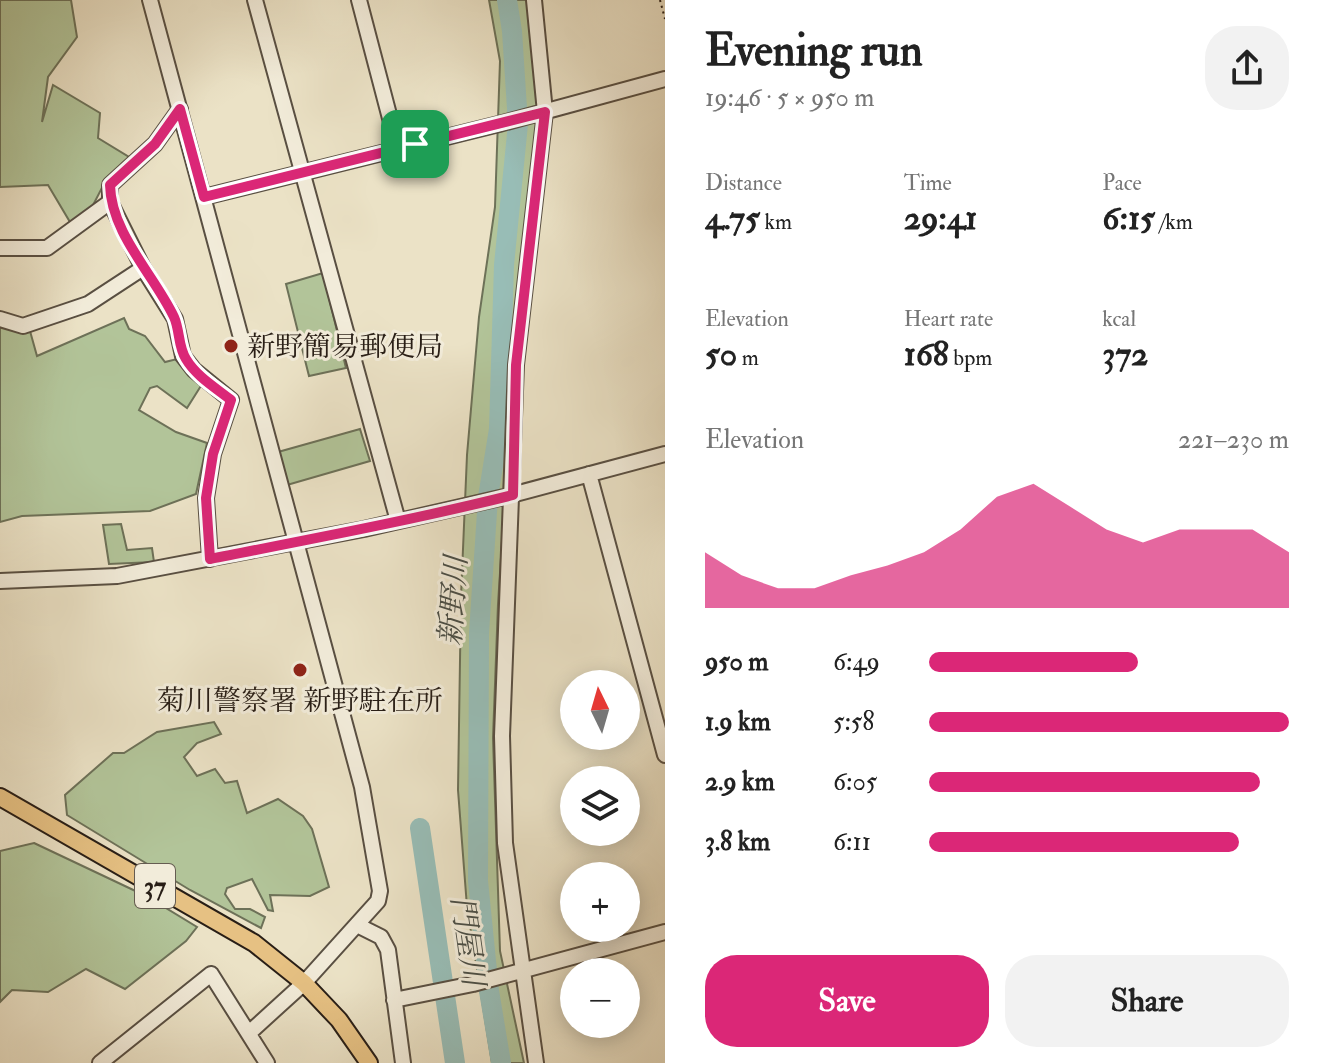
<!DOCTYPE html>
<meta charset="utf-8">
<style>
:root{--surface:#fff;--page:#f2f2f2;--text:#222;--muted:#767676;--accent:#db2777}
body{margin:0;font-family:"IM FELL Double Pica","Noto Serif JP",serif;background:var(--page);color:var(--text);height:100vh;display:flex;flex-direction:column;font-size:30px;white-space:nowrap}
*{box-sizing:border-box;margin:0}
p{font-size:26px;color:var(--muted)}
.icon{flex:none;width:44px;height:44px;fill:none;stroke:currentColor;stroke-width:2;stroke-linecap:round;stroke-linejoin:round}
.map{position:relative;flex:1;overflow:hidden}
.side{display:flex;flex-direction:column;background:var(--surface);width:664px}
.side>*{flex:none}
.needle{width:52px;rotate:355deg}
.tools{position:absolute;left:560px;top:670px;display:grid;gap:16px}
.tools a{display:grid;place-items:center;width:80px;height:80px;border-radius:50%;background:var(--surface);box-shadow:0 4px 20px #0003;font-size:40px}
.pin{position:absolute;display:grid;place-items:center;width:68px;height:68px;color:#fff;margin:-34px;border-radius:16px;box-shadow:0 4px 12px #0006}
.round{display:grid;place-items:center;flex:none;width:84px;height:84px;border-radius:32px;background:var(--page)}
.overview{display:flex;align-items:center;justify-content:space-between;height:136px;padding:0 40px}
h1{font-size:44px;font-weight:700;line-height:60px}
.metrics{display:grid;grid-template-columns:repeat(3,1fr);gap:12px;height:136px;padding:8px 40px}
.metrics div{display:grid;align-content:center}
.metrics b{font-size:34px;font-weight:700}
.metrics small{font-size:22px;font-weight:400}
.metrics p{font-size:22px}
.chart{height:224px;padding:16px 40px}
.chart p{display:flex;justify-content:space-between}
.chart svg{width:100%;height:144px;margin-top:8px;fill:var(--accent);opacity:.7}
.action{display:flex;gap:16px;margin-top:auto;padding:16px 40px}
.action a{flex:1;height:92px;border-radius:32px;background:var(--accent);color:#fff;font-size:32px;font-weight:700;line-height:92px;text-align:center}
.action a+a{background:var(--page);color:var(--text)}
ul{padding:0 40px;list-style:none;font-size:26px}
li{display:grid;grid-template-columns:128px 96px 1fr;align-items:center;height:60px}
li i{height:20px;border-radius:10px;background:var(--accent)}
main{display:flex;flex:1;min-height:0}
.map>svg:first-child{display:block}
</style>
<main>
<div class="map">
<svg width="665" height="1063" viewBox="0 0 665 1063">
<rect width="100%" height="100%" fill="#ebe2c6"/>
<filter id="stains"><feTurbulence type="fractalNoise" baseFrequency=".0025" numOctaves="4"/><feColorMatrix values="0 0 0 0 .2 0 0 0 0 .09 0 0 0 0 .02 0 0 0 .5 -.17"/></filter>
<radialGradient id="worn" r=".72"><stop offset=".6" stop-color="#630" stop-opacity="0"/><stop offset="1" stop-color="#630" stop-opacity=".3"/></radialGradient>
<path fill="#b2c499" stroke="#6d7158" stroke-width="2" d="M0,0H71L77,37L48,77L42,122L53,85L100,113L98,138L129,157L106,180L91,209L70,222L48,185L0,187Z
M489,0H535L542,81L510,417L498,604L493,738L500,951L524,1063H492L467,907L458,790L461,596L467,455L479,317L495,207L500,61Z
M323,273L346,368L309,376L286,284Z
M124,318L129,329L145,336L165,362L177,359L204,381L187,408L157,386L150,388L139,410L176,432L207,443L196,494L150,511L22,516L0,522V320L30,331L37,356Z
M360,429L370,461L287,485L278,452Z
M121,524L127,550L152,548L154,562L109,564L103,525Z
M214,722L221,734L197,743L184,757L197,776L215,769L225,783L237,781L247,813L278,799L303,816L312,829L329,887L310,896L270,895L273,911L268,910L252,879L227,888L225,894L235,909H250L265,917L261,928L190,890L67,815L65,795L113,753H124L157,732Z
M34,843L146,896L197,927L186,941L125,989L86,969L48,992L12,990L0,1002V851Z"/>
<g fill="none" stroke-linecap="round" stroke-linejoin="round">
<path stroke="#98bdb6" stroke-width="20" d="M420,828L455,1063
M501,1063L489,991L478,881L479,633L488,497L499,429L504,265L518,124L512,31L507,0"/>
<g stroke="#594f42" stroke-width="18">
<path id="minor" d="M150,0L362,787L380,891L378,901L304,983L249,1033
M255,0L398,521
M359,0L398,149
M534,0L545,112L516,365L502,736L505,843L536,1063
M204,197L499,124L665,79
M110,202L143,268
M0,248H47L110,202V185L155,144L180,109
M0,319L23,326L88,304L143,268L175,319L183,356L194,370L231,400L213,454L206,498L210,559
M589,474L665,755
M0,581L117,576L364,529L504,497L665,454
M357,925L381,937L388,950L403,1063
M394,1000L473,984L665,932
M100,1063L211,974L267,1063"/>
</g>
<g stroke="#281e16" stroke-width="20">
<path id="major" d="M0,797L254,943L304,983L339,1020L369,1063"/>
</g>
<path stroke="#281e16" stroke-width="2" stroke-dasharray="2 4" stroke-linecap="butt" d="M660,0L665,19"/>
<use href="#minor" stroke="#f2ecda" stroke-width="14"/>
<use href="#major" stroke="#e6c183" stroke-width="16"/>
</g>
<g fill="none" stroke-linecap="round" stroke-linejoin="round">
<g stroke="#fff" stroke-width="16">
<path id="route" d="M180,109L204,197L545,112L516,365L513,495C413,520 311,539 210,559L206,498L213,454L231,400C216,388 196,376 186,359C178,347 180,330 174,317C154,275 111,233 110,185L155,144Z"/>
</g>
<use href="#route" stroke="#db2777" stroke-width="10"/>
</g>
<g fill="#8f2418" stroke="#f2ecda" stroke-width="3">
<circle cx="231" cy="346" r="8"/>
<circle cx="300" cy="670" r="8"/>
</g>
<g text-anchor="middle" stroke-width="6" stroke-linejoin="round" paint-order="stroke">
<rect fill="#f2ecda" stroke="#655c51" stroke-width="2" x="135" y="864" width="40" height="44" rx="6"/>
<g font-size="26" font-weight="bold" fill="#281e16">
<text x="155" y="895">37</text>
</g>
<g font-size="28" fill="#281e16" stroke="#f2ecda" text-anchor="start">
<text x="247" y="356">新野簡易郵便局</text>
<text x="300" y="710" text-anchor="middle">菊川警察署 新野駐在所</text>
</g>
<g font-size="30" font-style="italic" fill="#4a4e46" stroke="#f2ecda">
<text transform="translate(453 601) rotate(-86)" y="10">新野川</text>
<text transform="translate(468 941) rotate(82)" y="10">門屋川</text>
</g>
</g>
<rect width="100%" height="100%" filter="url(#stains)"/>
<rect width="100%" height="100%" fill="url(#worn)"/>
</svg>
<div class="tools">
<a><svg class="needle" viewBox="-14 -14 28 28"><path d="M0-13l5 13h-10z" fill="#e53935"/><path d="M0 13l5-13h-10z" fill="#767676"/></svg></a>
<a><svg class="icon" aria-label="layers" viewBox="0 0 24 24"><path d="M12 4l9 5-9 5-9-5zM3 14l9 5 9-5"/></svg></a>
<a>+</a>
<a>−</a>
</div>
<div class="pin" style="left:415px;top:144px;background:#1e9e55"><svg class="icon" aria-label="arrive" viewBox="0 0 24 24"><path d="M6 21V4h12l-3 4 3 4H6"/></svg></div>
</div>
<section class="side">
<div class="overview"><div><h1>Evening run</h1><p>19:46 · 5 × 950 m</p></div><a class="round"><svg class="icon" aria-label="share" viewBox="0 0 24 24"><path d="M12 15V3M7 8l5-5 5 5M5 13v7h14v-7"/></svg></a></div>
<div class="metrics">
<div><p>Distance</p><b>4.75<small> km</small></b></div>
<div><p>Time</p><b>29:41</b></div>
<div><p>Pace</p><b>6:15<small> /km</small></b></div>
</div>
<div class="metrics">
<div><p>Elevation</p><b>50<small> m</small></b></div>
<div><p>Heart rate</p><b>168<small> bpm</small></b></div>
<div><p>kcal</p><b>372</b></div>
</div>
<div class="chart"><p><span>Elevation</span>221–230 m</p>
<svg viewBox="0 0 160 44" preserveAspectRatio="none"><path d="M0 44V27L10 34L20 38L30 38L40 34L50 31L60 27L70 20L80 10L90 6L100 13L110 20L120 24L130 20L140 20L150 20L160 27V44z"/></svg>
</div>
<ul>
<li><b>950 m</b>6:49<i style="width:58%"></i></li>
<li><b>1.9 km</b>5:58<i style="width:100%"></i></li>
<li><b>2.9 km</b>6:05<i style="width:92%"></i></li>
<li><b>3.8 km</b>6:11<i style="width:86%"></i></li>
</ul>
<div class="action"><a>Save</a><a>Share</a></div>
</section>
</main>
